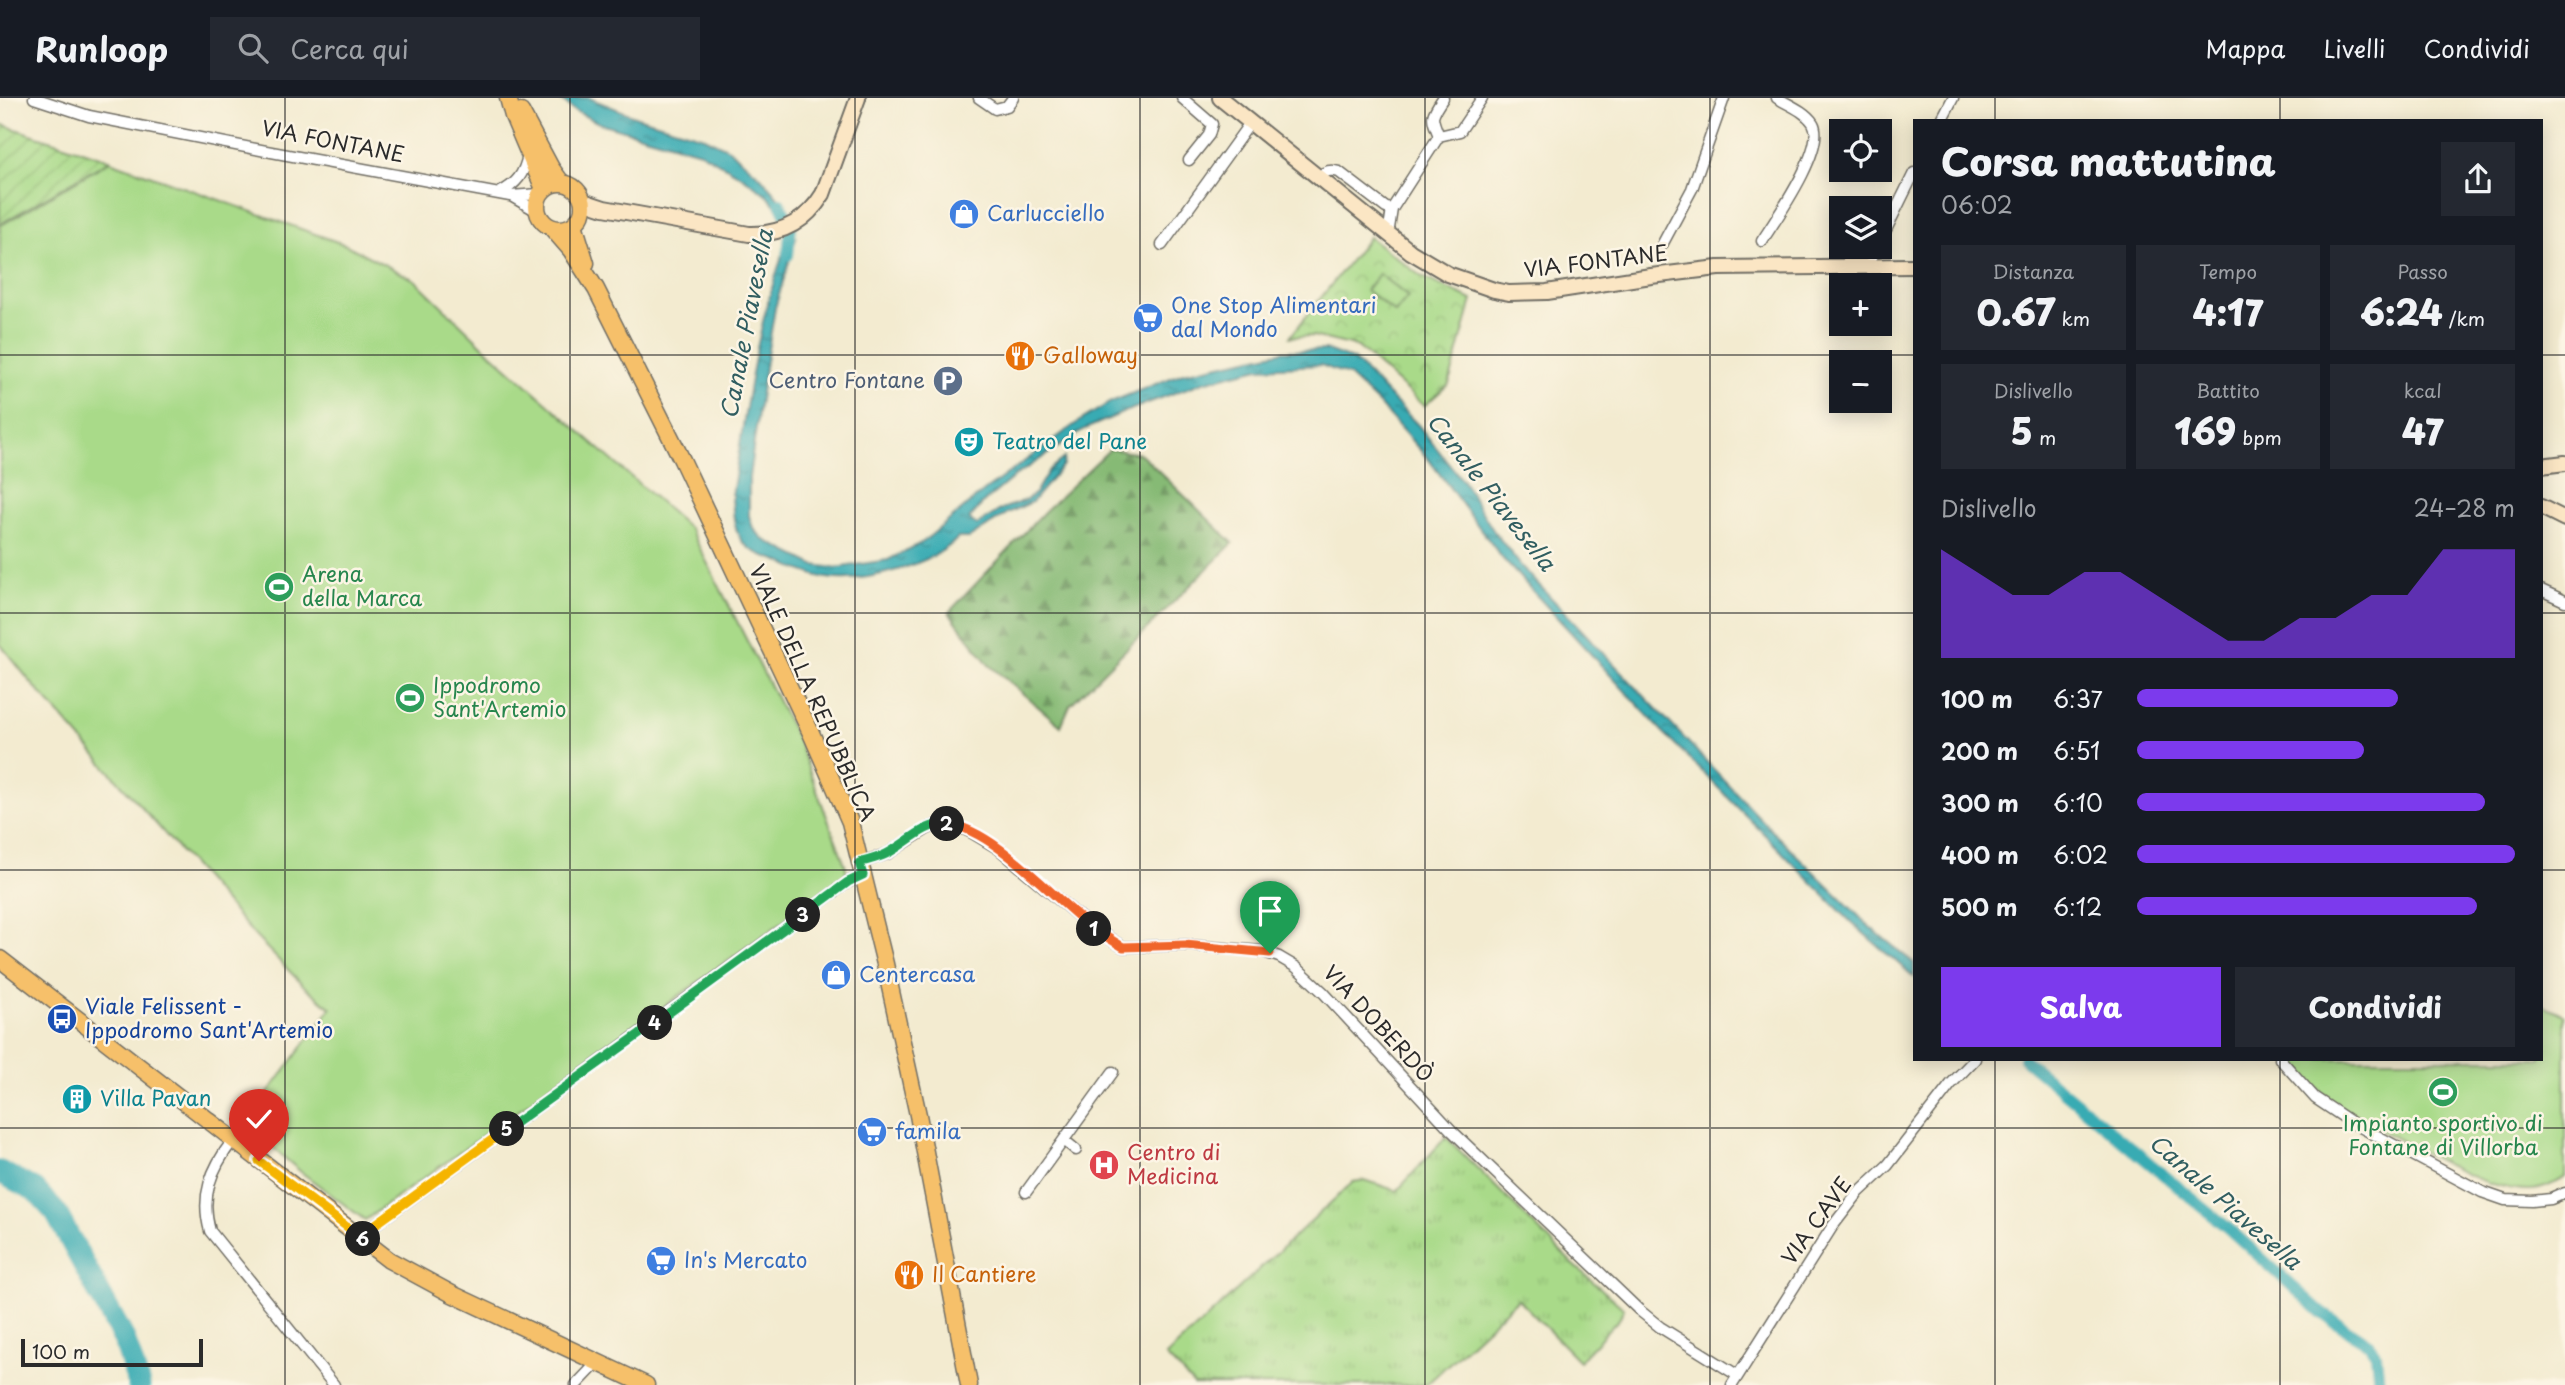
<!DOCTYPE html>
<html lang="it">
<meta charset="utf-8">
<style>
:root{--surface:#171b24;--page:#242831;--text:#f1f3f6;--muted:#9ea1a6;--line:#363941;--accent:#7c3aed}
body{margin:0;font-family:"Playpen Sans",sans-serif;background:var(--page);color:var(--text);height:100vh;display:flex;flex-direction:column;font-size:26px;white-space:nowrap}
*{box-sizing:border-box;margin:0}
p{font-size:23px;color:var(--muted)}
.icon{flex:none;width:38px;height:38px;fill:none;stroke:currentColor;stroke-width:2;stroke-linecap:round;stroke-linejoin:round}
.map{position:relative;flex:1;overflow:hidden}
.sheet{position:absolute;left:1913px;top:21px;width:630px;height:942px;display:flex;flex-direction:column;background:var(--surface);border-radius:0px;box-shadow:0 4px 18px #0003}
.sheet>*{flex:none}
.tools{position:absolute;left:1829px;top:21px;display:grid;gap:14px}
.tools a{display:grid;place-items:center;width:63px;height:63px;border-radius:0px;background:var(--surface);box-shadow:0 4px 18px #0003;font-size:35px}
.scale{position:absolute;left:21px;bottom:18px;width:182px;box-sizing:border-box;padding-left:7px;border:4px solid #2b2b2b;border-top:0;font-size:19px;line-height:24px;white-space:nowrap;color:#2b2b2b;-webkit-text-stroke:5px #fcf5e5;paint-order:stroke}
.pin{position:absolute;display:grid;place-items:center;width:60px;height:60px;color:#fff;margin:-72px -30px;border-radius:50% 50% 50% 0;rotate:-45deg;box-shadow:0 0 7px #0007}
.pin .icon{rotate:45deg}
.km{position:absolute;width:35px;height:35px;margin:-18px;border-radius:50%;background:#222;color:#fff;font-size:19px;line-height:35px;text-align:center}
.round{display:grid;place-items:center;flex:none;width:74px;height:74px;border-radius:0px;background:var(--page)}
.headline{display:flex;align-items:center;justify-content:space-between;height:119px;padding:0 28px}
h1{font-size:38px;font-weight:800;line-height:52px}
.figures{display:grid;grid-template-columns:repeat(3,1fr);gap:10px;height:119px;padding:7px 28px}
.figures div{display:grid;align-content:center;border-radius:0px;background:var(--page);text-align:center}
.figures b{font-size:35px;font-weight:800}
.figures small{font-size:19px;font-weight:400}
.figures p{font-size:19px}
.chart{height:196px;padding:14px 28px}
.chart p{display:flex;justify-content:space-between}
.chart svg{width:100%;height:126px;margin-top:7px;fill:var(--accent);opacity:.7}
.primary-button{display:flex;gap:14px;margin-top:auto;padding:14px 28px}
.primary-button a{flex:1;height:80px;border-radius:0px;background:var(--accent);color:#fff;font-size:28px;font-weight:800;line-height:80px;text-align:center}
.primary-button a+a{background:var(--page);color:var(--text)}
ul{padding:0 28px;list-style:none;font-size:23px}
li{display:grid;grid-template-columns:112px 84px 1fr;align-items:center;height:52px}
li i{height:18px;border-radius:9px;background:var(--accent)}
header{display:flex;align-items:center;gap:42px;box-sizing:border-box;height:98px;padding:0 35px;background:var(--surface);border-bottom:2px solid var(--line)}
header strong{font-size:33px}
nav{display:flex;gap:38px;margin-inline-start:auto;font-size:24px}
.search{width:490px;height:63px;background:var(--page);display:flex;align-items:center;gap:18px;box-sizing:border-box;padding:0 24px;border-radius:0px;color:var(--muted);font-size:26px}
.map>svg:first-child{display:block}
</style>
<header>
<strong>Runloop</strong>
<div class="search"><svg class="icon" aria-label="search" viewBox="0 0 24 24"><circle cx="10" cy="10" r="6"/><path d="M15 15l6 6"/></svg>Cerca qui</div>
<nav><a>Mappa</a><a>Livelli</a><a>Condividi</a></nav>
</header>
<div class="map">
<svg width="2565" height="1287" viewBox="0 0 2565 1287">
<defs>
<pattern id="grass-tufts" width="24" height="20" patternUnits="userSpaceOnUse" patternTransform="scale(1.75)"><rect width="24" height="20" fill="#a9da89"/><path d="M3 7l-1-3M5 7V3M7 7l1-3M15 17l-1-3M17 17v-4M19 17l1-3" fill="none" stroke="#92bb76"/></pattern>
<pattern id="forest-firs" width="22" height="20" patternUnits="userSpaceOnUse" patternTransform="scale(1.75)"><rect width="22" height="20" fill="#86ba75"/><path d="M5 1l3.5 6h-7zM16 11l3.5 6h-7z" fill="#6e9760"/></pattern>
<pattern id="park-crowns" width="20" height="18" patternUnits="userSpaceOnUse" patternTransform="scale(1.75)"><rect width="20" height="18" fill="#a9da89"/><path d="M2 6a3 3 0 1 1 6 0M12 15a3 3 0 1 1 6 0" fill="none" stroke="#92bb76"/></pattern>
<pattern id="garden-furrows" width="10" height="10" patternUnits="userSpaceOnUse" patternTransform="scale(1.75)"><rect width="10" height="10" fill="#a9da89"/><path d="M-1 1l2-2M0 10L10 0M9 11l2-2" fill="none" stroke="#92bb76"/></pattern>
<pattern id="water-ripples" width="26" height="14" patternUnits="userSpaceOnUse" patternTransform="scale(1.75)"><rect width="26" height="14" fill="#39abb3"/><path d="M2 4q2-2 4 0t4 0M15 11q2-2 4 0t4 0" fill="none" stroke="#308b92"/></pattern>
</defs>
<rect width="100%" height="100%" fill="#fcf5e5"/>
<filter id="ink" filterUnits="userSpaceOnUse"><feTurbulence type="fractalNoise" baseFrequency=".0143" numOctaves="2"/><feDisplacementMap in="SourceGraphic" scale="14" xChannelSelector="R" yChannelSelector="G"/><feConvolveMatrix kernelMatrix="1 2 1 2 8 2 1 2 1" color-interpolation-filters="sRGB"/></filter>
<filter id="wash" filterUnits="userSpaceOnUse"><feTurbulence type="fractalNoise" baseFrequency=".00686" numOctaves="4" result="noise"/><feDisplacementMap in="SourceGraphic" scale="28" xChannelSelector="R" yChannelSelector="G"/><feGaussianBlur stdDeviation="1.57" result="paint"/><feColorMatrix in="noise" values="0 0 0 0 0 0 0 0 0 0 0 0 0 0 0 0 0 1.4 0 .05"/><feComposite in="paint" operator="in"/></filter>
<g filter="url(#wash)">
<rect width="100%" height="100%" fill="#f3ebd0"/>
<path fill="url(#grass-tufts)" stroke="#6a825a" stroke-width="2" d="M1446,1039L1573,1166L1624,1211L1620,1220L1579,1263L1518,1201L1426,1287H1194L1166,1258L1353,1084L1365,1082L1397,1093Z"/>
<path fill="url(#forest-firs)" stroke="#587250" stroke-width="2" d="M1110,351L1141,356L1233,445L1070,607L1061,628L989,567L949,514L1045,413Z"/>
<path fill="url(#park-crowns)" stroke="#6a825a" stroke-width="2" d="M1369,139L1422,179L1472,202L1449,286L1424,308L1358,249L1313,238L1290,239Z"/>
<path fill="url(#garden-furrows)" stroke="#6a825a" stroke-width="2" d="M0,26L110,62L0,126Z"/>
<path fill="#a9da89" stroke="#6a825a" stroke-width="2" d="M110,63L346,147L415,182L485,250L690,431L798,643L846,769V776L837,785L365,1122L301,1074L245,1026L331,910L304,888L256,839L29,582L0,546V128Z
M1379,176L1408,199L1395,215L1366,192Z
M2541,906L2565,917V1079C2554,1085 2543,1092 2530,1092C2488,1093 2438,1062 2402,1043C2378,1031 2353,1019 2332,1003C2316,991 2304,977 2292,961H2541Z"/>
<path fill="url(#water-ripples)" stroke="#326b6f" stroke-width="2" d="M558,0H589L637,19L704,39L729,51L761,79L792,116L783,122L780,113L767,97L743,79L700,54L599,25L575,13Z
M796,140L775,210L762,287L749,379V418L753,430L764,442L814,467L835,470L888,462L923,444L984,393L1078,324L1111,304L1183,275L1284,253L1327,252L1354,262L1418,327L1463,383L1493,432L1522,469L1776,737L1871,830L1914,865V879L1853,826L1662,633L1503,461L1429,362L1379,306L1348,277L1321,267L1259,270L1203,284L1127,313L1085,331L1015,378L985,403L969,421L977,427L1002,411L1026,402L1035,395L1049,372L1064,360L1063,367L1032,404L1008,415L969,440H958C933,466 864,486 827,480C810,477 792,469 776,462C765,458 750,454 743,444C733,432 733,412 732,397C746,311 756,226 787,145Z"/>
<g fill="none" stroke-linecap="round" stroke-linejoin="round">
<path stroke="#39abb3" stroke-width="12" d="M780,105L791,128L788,157
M2024,961L2229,1131L2322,1215L2369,1246L2376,1256L2379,1287"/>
<path stroke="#39abb3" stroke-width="23" d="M0,1074L35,1092L56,1115L124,1241L139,1287"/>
</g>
</g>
<g filter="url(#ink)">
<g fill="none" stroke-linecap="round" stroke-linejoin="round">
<g stroke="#716e65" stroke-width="13">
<path id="street" d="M34,0L89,18L266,53L510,98L540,96
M979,0L995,11L1007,8L1013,0
M1182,0L1212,26L1209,37L1189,62
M1443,0C1430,19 1431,18 1439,38L1460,33L1482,0
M1941,23L1953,0
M1318,80C1324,73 1330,71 1339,74L1386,110L1392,111L1439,38
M499,95C517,86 524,76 528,57
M511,98L537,113
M1388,137L1392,111
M1762,143C1776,121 1827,49 1813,25C1805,13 1789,7 1777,0
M1880,144L1914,75
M1162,147L1250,25
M1662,147L1692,91L1724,0
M1871,168V161L1877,149
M2541,492L2565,503
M859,765L887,756L927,731L941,725L953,726L972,735L999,751L1090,828L1123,849L1185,847L1261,853L1279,859L1296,869L1323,894L1452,1033L1639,1212L1660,1229L1737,1277
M2280,961L2315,1000L2351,1024L2482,1094L2505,1102L2532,1103L2551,1101L2565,1095
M233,1042C211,1071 200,1098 210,1133L334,1287
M1064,1042L1076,1052
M1026,1094L1113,974
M362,1142L373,1128L848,784L863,777
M576,1287L597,1265
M1732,1287L1832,1129L1859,1094L1888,1067L1951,986L1975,961"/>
</g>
<g stroke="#716e65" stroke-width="18">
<path id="secondary" d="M1220,0L1411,154L1448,176L1494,192L1509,195L1547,194L1651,178L1718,170L1914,168
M583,103L604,110L749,136C781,137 806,124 823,96L858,0
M2541,368L2565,365
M2541,409L2565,421"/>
</g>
<g stroke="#716e65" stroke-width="19">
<path id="primary" d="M508,0L513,18L544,91
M521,14L551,70L561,84
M537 108a23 23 0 1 1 46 0a23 23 0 1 1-46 0Z
M574,126L586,165
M551,129L571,152L596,191L682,362L811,635L850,724L885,866L918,1017L969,1287
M0,861L389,1162L452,1196L646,1287"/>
</g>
<use href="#street" stroke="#fff" stroke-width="10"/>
<use href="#secondary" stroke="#fbe6c4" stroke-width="14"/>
<use href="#primary" stroke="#f6c06b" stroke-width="16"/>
</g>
</g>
<g fill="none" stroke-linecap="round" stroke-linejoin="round" filter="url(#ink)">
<g stroke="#fff" stroke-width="14">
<path id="split-1" d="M1094,831L1123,849L1185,847L1270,855"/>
</g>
<g stroke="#fff" stroke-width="14">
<path id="split-2" d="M947,726C993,730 1056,803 1094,831"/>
</g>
<g stroke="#fff" stroke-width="14">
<path id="split-3" d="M803,817L848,784L863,777L859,765C868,762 878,760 886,756C905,747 925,724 947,726"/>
</g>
<g stroke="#fff" stroke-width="14">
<path id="split-4" d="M655,925L803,817"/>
</g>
<g stroke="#fff" stroke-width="14">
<path id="split-5" d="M507,1031L655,925"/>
</g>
<g stroke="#fff" stroke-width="14">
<path id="split-6" d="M363,1141L373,1128L507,1031"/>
</g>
<g stroke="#fff" stroke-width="14">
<path id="split-7" d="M259,1063L363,1141"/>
</g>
<use href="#split-1" stroke="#f0652b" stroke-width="9"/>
<use href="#split-2" stroke="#f0652b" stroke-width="9"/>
<use href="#split-3" stroke="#22a559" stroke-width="9"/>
<use href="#split-4" stroke="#22a559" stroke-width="9"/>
<use href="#split-5" stroke="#22a559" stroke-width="9"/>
<use href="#split-6" stroke="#f5b400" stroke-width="9"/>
<use href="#split-7" stroke="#f5b400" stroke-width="9"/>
</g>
<path fill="none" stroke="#2b2b2b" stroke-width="2" stroke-opacity="0.55" d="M285,0V1287M570,0V1287M855,0V1287M1140,0V1287M1425,0V1287M1710,0V1287M1995,0V23M2280,0V23M0,257H1914M2541,257H2565M0,515H1914M2541,515H2565M0,772H1914M2541,772H2565M1995,961V1287M2280,961V1287M0,1030H2565"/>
<defs>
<g id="shop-disc" transform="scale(1.575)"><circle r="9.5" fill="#3f7fe0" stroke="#fcf5e5"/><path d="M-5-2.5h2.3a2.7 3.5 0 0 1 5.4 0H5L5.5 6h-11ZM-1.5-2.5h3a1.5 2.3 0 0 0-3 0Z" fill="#fff"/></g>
<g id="supermarket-disc" transform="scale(1.575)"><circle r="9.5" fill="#3f7fe0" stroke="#fcf5e5"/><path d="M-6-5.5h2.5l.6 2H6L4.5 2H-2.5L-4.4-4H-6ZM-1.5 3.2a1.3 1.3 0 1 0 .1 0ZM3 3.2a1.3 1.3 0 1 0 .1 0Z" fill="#fff"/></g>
<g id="restaurant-disc" transform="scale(1.575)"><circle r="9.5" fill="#e8710a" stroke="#fcf5e5"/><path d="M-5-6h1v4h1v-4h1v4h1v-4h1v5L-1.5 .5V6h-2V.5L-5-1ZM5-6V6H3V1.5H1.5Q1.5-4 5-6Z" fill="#fff"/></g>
<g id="parking-disc" transform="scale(1.575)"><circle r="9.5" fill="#5c6f8a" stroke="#fcf5e5"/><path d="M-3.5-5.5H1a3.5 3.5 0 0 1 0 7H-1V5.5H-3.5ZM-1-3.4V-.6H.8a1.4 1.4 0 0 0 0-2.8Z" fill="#fff"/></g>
<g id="theatre-disc" transform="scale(1.575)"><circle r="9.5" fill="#0f9aa8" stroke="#fcf5e5"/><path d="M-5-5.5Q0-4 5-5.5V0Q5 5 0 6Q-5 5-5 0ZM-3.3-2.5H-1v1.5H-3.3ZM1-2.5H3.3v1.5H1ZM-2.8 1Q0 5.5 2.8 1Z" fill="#fff"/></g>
<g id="stadium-disc" transform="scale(1.575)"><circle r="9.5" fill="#2e9e5b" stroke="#fcf5e5"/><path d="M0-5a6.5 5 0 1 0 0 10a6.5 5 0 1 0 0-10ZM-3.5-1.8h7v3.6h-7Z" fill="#fff"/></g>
<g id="bus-disc" transform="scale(1.575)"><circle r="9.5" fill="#1a4fb4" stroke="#fcf5e5"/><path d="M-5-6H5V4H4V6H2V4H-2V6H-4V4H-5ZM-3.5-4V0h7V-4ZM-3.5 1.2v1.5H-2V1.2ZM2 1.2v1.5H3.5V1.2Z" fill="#fff"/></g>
<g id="building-disc" transform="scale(1.575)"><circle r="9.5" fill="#0f9aa8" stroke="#fcf5e5"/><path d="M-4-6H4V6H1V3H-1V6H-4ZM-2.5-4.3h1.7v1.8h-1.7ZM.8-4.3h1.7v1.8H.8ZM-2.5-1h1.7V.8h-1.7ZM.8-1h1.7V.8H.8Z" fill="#fff"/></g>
<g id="hospital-disc" transform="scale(1.575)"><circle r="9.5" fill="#e0444e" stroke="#fcf5e5"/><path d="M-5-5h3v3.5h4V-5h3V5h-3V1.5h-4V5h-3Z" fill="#fff"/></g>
</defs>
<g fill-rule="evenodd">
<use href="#shop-disc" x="964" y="116"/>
<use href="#supermarket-disc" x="1148" y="220"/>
<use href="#restaurant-disc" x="1020" y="258"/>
<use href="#parking-disc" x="948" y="283"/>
<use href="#theatre-disc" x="969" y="344"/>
<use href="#stadium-disc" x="279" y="489"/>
<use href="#stadium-disc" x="410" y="600"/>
<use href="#shop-disc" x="836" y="877"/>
<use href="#bus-disc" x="62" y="921"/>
<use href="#stadium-disc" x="2443" y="994"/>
<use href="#building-disc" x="77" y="1001"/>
<use href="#supermarket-disc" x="872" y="1034"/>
<use href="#hospital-disc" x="1104" y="1067"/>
<use href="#supermarket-disc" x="661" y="1163"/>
<use href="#restaurant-disc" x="909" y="1177"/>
</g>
<g text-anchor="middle" stroke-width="5" stroke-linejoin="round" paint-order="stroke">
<g font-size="21" fill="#2b2b2b" stroke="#fcf5e5">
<text transform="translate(333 44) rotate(11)" y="7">VIA FONTANE</text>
<text transform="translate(1596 164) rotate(-7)" y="7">VIA FONTANE</text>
<text transform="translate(812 595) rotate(66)" y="7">VIALE DELLA REPUBBLICA</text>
<text transform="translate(1378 926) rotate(47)" y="7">VIA DOBERDÒ</text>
<text transform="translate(1817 1123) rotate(-54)" y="7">VIA CAVE</text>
</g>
<g font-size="21" fill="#366cbe" stroke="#fcf5e5" text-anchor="start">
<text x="987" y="123">Carlucciello</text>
<text x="1171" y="215">One Stop Alimentari<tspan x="1171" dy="24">dal Mondo</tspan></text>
<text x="859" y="884">Centercasa</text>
<text x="895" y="1041">famila</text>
<text x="684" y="1170">In's Mercato</text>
</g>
<g font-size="21" fill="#c56008" stroke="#fcf5e5" text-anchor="start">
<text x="1043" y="265">Galloway</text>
<text x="932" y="1184">Il Cantiere</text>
</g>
<g font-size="21" fill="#4e5e75" stroke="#fcf5e5" text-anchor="end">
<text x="925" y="290">Centro Fontane</text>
</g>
<g font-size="21" fill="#0d838f" stroke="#fcf5e5" text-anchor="start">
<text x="992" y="351">Teatro del Pane</text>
<text x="100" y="1008">Villa Pavan</text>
</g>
<g font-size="21" fill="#27864d" stroke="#fcf5e5" text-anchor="start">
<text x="302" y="484">Arena<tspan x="302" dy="24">della Marca</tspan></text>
<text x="433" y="595">Ippodromo<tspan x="433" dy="24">Sant'Artemio</tspan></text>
<text x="2443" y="1033" text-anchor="middle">Impianto sportivo di<tspan x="2443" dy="24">Fontane di Villorba</tspan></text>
</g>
<g font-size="21" fill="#164399" stroke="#fcf5e5" text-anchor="start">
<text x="85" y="916">Viale Felissent -<tspan x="85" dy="24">Ippodromo Sant'Artemio</tspan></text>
</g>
<g font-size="21" fill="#be3a42" stroke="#fcf5e5" text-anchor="start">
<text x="1127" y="1062">Centro di<tspan x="1127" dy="24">Medicina</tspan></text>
</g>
<g font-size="23" font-style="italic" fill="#315e61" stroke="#fcf5e5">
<text transform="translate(747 226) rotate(-79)" y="8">Canale Piavesella</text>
<text transform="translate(1491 394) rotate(52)" y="8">Canale Piavesella</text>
<text transform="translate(2225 1104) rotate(41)" y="8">Canale Piavesella</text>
</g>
</g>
</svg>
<div class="tools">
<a><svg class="icon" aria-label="locate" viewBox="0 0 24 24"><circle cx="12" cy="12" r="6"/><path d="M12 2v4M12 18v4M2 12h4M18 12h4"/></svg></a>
<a><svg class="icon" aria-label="layers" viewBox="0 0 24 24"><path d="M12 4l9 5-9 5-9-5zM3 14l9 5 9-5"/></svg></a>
<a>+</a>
<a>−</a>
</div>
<div class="scale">100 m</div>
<div class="pin" style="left:1270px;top:855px;background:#1e9e55"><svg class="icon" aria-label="arrive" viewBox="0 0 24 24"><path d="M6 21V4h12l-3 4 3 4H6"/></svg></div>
<div class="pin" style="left:259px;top:1063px;background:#d93025"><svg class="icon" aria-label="check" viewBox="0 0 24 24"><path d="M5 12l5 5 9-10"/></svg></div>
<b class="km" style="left:1094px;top:831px">1</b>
<b class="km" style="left:947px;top:726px">2</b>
<b class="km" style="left:803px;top:817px">3</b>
<b class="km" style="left:655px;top:925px">4</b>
<b class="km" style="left:507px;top:1031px">5</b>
<b class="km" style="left:363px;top:1141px">6</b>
<section class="sheet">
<div class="headline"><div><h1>Corsa mattutina</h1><p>06:02</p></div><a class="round"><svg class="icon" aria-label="share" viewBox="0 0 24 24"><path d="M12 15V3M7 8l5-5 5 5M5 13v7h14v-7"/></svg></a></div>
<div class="figures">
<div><p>Distanza</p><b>0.67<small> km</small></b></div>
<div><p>Tempo</p><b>4:17</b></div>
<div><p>Passo</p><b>6:24<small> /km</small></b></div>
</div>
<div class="figures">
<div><p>Dislivello</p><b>5<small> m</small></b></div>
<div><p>Battito</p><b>169<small> bpm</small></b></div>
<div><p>kcal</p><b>47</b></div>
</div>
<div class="chart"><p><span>Dislivello</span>24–28 m</p>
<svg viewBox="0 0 160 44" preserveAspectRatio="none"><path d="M0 44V6L10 14L20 22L30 22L40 14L50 14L60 22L70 30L80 38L90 38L100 30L110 30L120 22L130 22L140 6L150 6L160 6V44z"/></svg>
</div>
<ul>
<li><b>100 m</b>6:37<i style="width:69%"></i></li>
<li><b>200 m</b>6:51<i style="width:60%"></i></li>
<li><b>300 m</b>6:10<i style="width:92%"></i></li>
<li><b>400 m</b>6:02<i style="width:100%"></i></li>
<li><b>500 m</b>6:12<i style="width:90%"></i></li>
</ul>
<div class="primary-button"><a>Salva</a><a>Condividi</a></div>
</section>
</div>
